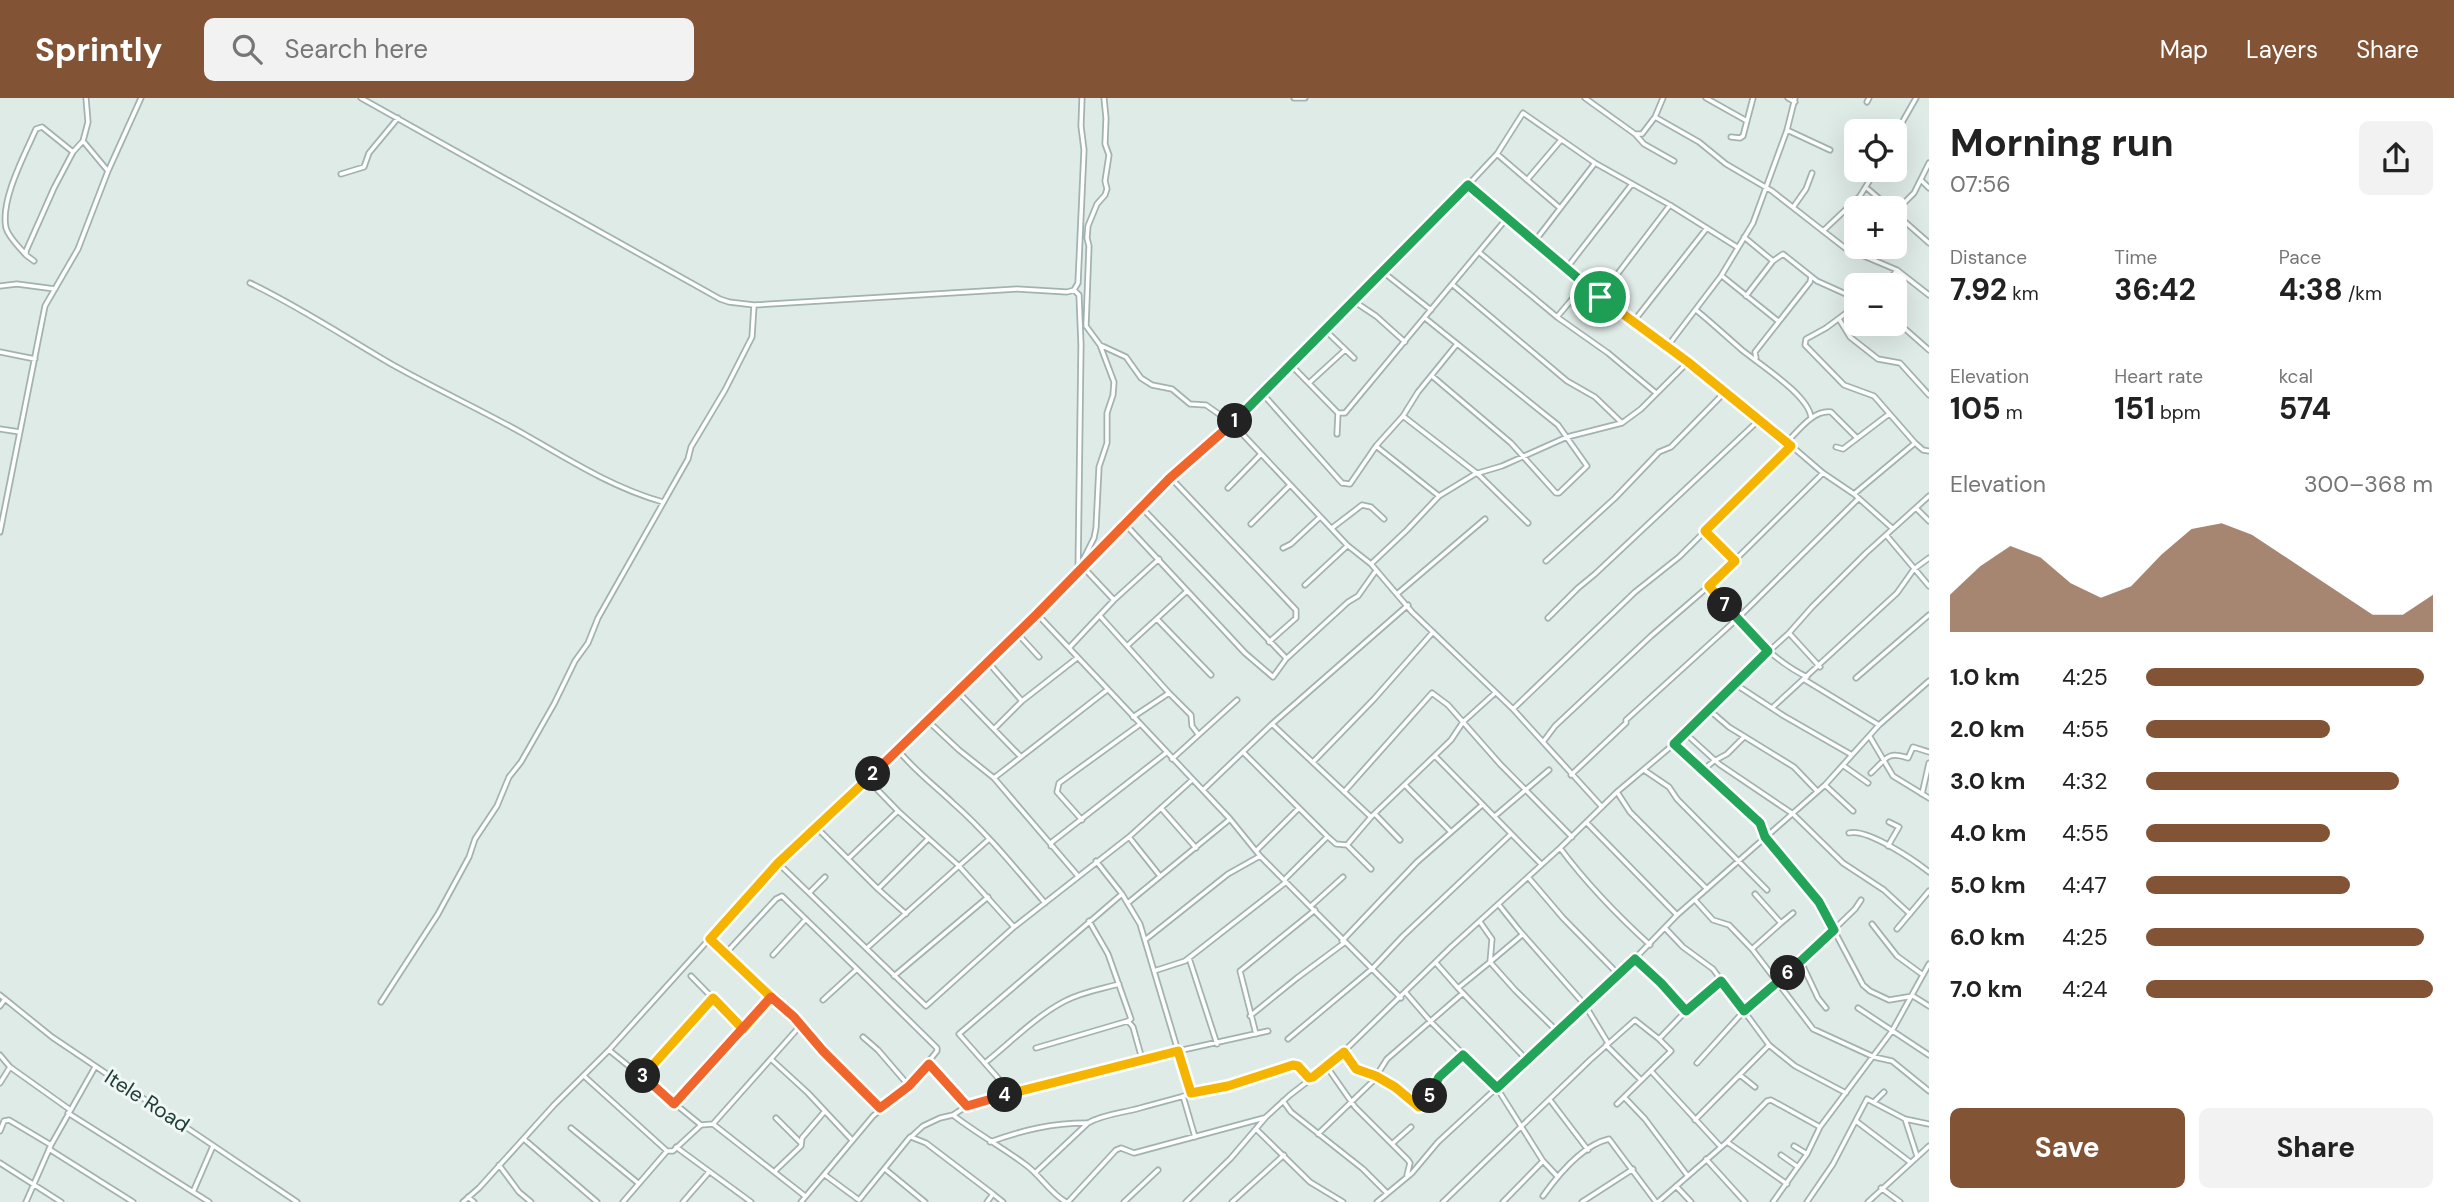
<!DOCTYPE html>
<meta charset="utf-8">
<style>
:root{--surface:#fff;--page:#f2f2f2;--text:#222;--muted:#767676;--accent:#835336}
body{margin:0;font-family:"DM Sans",sans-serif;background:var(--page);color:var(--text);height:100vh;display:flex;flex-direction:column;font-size:26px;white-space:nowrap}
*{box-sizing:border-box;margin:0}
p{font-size:23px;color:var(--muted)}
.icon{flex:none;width:38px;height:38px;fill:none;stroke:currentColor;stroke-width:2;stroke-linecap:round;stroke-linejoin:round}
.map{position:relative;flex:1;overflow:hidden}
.side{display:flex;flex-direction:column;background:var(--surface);width:525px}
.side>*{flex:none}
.tools{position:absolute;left:1844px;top:21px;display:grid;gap:14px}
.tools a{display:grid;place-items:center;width:63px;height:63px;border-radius:10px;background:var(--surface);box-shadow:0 7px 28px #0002;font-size:35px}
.pin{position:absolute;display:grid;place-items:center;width:60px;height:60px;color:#fff;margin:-30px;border:4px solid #fff;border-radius:50%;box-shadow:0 2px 7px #0007}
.km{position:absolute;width:35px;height:35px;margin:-18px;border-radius:50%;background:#222;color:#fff;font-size:19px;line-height:35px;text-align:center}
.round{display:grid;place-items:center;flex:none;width:74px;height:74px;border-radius:10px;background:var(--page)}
.head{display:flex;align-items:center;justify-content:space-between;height:119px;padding:0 21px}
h1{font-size:38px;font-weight:700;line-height:52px}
.metrics{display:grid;grid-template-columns:repeat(3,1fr);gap:10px;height:119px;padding:7px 21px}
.metrics div{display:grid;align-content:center}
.metrics b{font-size:30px;font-weight:700}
.metrics small{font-size:19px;font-weight:400}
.metrics p{font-size:19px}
.chart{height:196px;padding:14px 21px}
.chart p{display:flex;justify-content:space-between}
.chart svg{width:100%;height:126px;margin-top:7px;fill:var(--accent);opacity:.7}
.action{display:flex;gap:14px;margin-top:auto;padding:14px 21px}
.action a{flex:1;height:80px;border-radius:10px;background:var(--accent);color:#fff;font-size:28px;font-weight:700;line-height:80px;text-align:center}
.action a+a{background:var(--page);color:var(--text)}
ul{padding:0 21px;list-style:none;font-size:23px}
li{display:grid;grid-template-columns:112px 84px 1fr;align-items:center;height:52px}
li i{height:18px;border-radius:9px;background:var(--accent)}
header{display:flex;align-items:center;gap:42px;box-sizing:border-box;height:98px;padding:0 35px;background:var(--accent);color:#fff}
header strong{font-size:33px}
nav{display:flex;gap:38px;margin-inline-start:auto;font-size:24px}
.search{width:490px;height:63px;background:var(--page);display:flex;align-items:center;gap:18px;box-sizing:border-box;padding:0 24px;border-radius:10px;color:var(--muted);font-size:26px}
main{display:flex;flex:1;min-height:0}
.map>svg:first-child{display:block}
</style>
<header>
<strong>Sprintly</strong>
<div class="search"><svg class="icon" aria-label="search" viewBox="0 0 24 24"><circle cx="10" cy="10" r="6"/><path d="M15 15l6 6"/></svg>Search here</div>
<nav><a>Map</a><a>Layers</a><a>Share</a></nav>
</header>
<main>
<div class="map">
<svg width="1929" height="1104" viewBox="0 0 1929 1104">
<rect width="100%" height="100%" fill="#dfebe7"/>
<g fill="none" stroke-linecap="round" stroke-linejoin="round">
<g stroke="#a2b3af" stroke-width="7">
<path id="street" d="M361,0L720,201L729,204L754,207L1017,191L1067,194L1074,192L1078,185L1084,52L1081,28L1082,0
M1104,0L1106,20L1105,46L1109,57L1105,83L1107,91L1105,97L1097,106L1088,128L1087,140L1089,148L1086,228L1100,247L1126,259L1141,280L1152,287L1172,291L1190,306L1206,307L1233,326L1347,447L1371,466L1412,514L1513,611L1602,709
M1294,0H1305
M1585,0L1635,36H1642L1655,19L1699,44L1726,66L1772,93L1845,150L1897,172L1929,197
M1706,0L1747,23
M1788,0L1795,4
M1867,4L1869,0
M1655,19L1663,0
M1787,32L1830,52
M1635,36L1644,46L1674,63
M1895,37L1916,0
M1731,39L1740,40L1743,38L1753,0
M83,43L108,73
M1497,56L1560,110
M341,76L364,69L369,55L398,20
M1527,82L1561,42
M1921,82L1929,90
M1468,87L1584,187L1760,321L1823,375L1854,396L1892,430
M1868,91L1890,110
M1794,108L1806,91L1812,75
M1895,114L1914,95L1929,65
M1895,115L1929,145
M1823,133L1860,98L1876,72
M1744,139L1773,163
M1535,143L1595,65
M1480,155L1557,219L1608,255L1656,295
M26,157C20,150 9,140 6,130C0,102 25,56 36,31L42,29L73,54
M34,163L26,157V153L54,90L73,54L83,43L88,24L86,0
M1566,171L1632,86
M1383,174L1431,212
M1722,178L1778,223
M250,185C300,209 345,239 393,267C436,291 481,312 524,336C569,362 613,390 663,404
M1453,187L1567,283L1595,299L1622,325
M1885,187L1897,172
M0,188L17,186L55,191
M1074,192L1079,197L1081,247L1078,475
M1746,198L1773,163L1783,156L1817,183L1857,201
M1600,199L1670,107
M1352,202L1376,218L1405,244
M1857,207L1826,230L1806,241L1805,247L1844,287L1874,298L1915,345L1923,352L1929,353
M1696,212C1712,225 1727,239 1742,252C1759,266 1810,298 1811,320
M1557,219L1584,187
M1425,220L1558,327L1587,368L1559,395H1556L1511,345L1432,278
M1839,221L1850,239L1878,261L1900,265L1929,297
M1895,222L1929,252
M1634,223L1707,130
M1325,232L1354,260
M1667,249L1721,178L1753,125L1787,32L1795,0
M0,254L35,261
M1756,260L1755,254L1810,184L1811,179
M1291,267L1338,315H1345L1507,120
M1309,285L1345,252
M1261,294L1342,385L1350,386L1376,348L1403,318L1418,294L1457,246
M1403,318L1479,377L1528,425
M0,331L20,334
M1337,336L1338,315
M1787,344C1799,332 1813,312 1831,314L1856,339
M1376,348L1439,398
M1836,349L1843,351L1889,316
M1170,379L1296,512V520L1269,544
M1228,390L1261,356
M1854,396L1915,345
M1142,410L1286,560
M1916,410L1929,423
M1251,426L1290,387
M1126,427L1245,555L1273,579L1286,561L1348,504L1358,498L1375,474
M1332,430L1362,407L1371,409L1384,421
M1705,433L1735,463
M0,434L45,208L78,151L108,73L141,0
M1887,438L1929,488
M1283,450L1291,446L1320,419
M1546,463L1615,400L1659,354L1671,349L1724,295
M1371,466L1407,432L1439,398L1475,376L1502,368L1567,339L1622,325L1641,311L1688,264
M1305,487L1347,448
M1709,488C1738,522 1766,559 1807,579
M1397,496L1485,421
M1114,502L1159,461
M1037,516L1230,721L1260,758L1401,900
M1100,518L1169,595L1133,619
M1548,520L1578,490L1595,476L1760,321
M1157,521L1211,577
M1017,535L1039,559
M1789,535L1820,569
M1127,548L1187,493
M1069,550L1114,502L1083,469V462L1094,440L1096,430L1099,369L1107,345V315L1113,297L1114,284L1100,247
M987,563L1022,603
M1856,580L1929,517
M1805,582L1879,627
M1735,586L1784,618L1852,657
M957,593L1021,659
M1169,595L1191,617L1192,628L1198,636
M1772,610L1897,495L1914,471L1929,460
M1513,611L1635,494L1679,459L1791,348
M1708,611L1729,629L1794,669L1817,693
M928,623L959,652L994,680L1078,778
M1272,626L1371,719
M994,631L1022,603L1077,560
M1685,635L1719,666L1793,716L1843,765L1884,792L1910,816
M1870,639L1893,678L1929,700
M1543,644L1555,628L1651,538L1709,488L1823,375
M1674,646L1760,725L1765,739L1819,804L1863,887L1870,893L1889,902L1913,898L1929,908
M898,652C914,672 934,687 953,705C987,735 1016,771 1045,805
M1243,654L1327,738L1336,746L1347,747L1371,771
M1435,658L1541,766
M1172,661L1237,602
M1313,664L1374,601L1433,534
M1844,668L1868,685
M1644,672L1669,689L1677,701L1767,792
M1703,672L1714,663L1727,656L1744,639
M1871,675C1887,660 1887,653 1908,660L1913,649L1929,654
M1571,677L1626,625V622L1737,521L1858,401
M994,680L1107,592
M867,681L898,713L958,767L1014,829
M1825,687L1853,713
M1406,688L1451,734
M1203,692L1272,626L1408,507
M1344,694L1432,595L1448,607L1500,666L1572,739
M1617,694L1630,714L1707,791
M1922,696L1929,665
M1161,710L1196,750
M898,713L848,761L878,791L906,816
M1375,716L1400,742
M1495,718L1549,672
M1082,722L1057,694L1059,685L1139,627
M1587,725L1677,817
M815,728L848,761
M1849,735C1867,730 1914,762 1929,774
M1129,739L1160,778
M1347,747L1371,719L1451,642L1463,624L1495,595
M1051,748L1052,744L1166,655
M1888,748L1899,729L1889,724
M1560,750C1587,786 1617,817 1650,847
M1256,753L1299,710
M778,765L926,908L1014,829L1129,739L1192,682
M1528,779L1563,820L1619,877
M1284,782L1327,739
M878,791L928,741
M809,795L825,779
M1122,796L1140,826L1154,873
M1695,802L1713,822L1729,827L1752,851L1813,931L1874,959L1892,963L1929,993
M1129,804L1230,721
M1499,807L1519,832L1585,907L1608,945
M1311,808L1343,779
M1089,823L1108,856L1131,921L1128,923
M1781,825L1793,815
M1872,826L1897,858L1923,877
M1665,830L1683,849L1713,871L1769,947L1795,968L1846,995
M1897,831L1929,793
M1522,837L1490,864L1515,892L1557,933
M710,841L726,855
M1145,842L1228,776L1260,758
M1342,843L1417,764L1482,707
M867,850L988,742
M1752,851L1781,825L1755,796
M773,857L806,821
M1189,860L1217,946
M1636,862L1661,885L1686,913
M1801,864L1818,900L1826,910
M1436,865L1458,890L1490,864L1492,841L1480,824
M691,878L743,931
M894,878L988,799
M1458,890L1527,962
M1406,895L1431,924L1497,990L1543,1063L1557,1078
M0,897L52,939L297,1104
M381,904L438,816L469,759L475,741L497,708L509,679L521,664L554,606L575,563L588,545L598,520L688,361L691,349L725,292L752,239L754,207
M0,908L5,901
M1858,910L1929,957
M1250,918L1297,880L1344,845
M800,928L880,1009
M1268,933L1178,953L1154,873L1185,863L1286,784
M1256,936L1240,873L1315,812
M863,939L878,952L909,988
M1288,941L1373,870L1403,838L1511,736
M1659,941L1686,913L1721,883
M1606,947L1641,982
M1036,950L1128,923L1133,929L1142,961L1004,997L998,980L959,936L1122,796L1096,763
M609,952L701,1027
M1344,953L1357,971L1376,978L1395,989L1419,1009C1431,1005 1431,991 1438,981C1444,972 1455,964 1463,957
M0,957L10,969L69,1011
M1142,961L1178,953L1191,995
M772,962L808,995L852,1042
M986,964C1011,944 1036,918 1065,903C1082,894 1101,891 1119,886
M1697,965L1744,913L1778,886L1855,811L1861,802
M929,966L967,1008
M1327,969L1355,1009L1408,1062L1410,1065L1407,1077
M1651,973L1720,1048
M1740,977L1755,989
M584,978L667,1053
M642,979L713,900
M0,985L10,969
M1183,998L1195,1039
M1625,1000L1645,1021L1687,1077
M1550,1002L1588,1052
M1283,1003L1291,1014L1363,1071L1387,1095
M1874,1004L1884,994
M674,1006L770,899
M68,1015L209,1104
M953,1017C976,1035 1002,1049 1026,1067C1041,1078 1050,1095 1066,1104
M776,1020L801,1045
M1905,1021L1929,1026
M1695,1022L1769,947
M1856,1023L1910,1064
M713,1026L805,1098
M571,1030L638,1085
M1256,1031L1310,1084L1343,1104
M0,1033L4,1023L9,1022L51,1047
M1318,1036L1373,983L1387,961L1463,895
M525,1042L597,1104
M990,1044C1023,1032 1052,1025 1087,1025
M1727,1044L1787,1086
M1393,1045L1411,1029
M1794,1048L1807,1056
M676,1049L751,1104
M49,1051L133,1104
M1781,1057L1798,1069
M1706,1061L1745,1104
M0,1065L61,1104
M499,1067L519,1094L531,1104
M885,1071L925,1104
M776,1072L801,1048L802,1040L825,1013
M1035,1075L1088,1025C1103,1016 1123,1015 1140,1010C1191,996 1242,983 1293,967L1311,980
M825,1077L859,1102L910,1039
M1676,1088L1691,1104
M1881,1090L1900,1104
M193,1094L213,1048
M993,1096L1003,1104
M1543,1098C1558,1077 1582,1047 1609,1041L1656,1104
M468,1099L474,1104
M26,1104L51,1047L95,969
M463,1104L479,1090L554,1007L609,952L778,765L1037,516L1170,379L1233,326L1468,87L1497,56L1523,15L1595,65L1670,107L1737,149
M623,1104L667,1053H673L701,1027L713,1026L800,928L794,919L770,899L726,855L776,801L782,798L857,871L823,902
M683,1104L709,1074
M801,1104L873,1018L909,988L937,953V950L857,871
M987,1104L993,1096L926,1045L911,1039L923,1028L940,1020L953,1017L967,1008L1004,997
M1068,1104L1116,1052L1121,1050L1134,1055L1264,1020
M1124,1104L1158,1072
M1186,1104L1231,1060L1266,1019L1290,997L1334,963L1451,849L1560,750L1617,694L1674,646L1744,576L1789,535L1812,509L1866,455L1929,398
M1232,1104L1284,1057
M1377,1104L1412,1075L1438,1044L1619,877L1677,817L1825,687L1879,627L1929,583
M1443,1104L1590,962L1635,922L1659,941L1671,953L1617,1006
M1503,1104L1543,1063
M1582,1104L1633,1071
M1658,1104L1727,1044L1767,1003L1771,1002L1820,1029
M1773,1104L1807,1056L1820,1029L1892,933L1929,866
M1807,1104L1833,1066L1867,1001L1905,1021L1917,1058
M1868,1104L1929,1048"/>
</g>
<use href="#street" stroke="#fff" stroke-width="3.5"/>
</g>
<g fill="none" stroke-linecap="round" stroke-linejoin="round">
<g stroke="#fff" stroke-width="14">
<path id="split-1" d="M1235,323L1468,87L1600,199"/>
</g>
<g stroke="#fff" stroke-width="14">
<path id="split-2" d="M873,676L1037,516L1170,380L1235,323"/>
</g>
<g stroke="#fff" stroke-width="14">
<path id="split-3" d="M643,978L713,900L743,931L771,899L710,841L778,765L873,676"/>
</g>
<g stroke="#fff" stroke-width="14">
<path id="split-4" d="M643,978L674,1006L771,899L794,919L823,953L880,1010L909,988L929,966L967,1008L1005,997"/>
</g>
<g stroke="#fff" stroke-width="14">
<path id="split-5" d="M1005,997L1178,953L1191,995L1228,988L1293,967L1298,968L1309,980L1313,979L1344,954L1356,971L1376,978L1395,989L1419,1009L1424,1007L1430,998"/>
</g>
<g stroke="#fff" stroke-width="14">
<path id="split-6" d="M1430,998L1439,979L1463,957L1497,990L1635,861L1661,885L1686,913L1721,883L1744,913L1788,875"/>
</g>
<g stroke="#fff" stroke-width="14">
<path id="split-7" d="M1725,507L1768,553L1674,646L1760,725L1765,739L1819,804L1834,832L1788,875"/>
</g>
<g stroke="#fff" stroke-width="14">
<path id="split-8" d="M1600,199L1688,264L1791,348L1705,433L1735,463L1709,488L1725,507"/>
</g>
<use href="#split-1" stroke="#22a559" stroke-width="9"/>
<use href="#split-2" stroke="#f0652b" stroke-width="9"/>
<use href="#split-3" stroke="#f5b400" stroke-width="9"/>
<use href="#split-4" stroke="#f0652b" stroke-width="9"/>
<use href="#split-5" stroke="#f5b400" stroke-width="9"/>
<use href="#split-6" stroke="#22a559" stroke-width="9"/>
<use href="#split-7" stroke="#22a559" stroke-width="9"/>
<use href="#split-8" stroke="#f5b400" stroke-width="9"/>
</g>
<g text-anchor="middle" stroke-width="6" stroke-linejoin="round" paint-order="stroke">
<g font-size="21" fill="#1f3c38" stroke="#f0f8f5">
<text transform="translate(147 1003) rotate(33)" y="7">Itele Road</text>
</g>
</g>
</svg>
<div class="tools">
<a><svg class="icon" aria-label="locate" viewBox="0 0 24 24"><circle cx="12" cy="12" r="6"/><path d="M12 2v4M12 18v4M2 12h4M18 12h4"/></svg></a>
<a>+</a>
<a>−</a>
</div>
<div class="pin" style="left:1600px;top:199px;background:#1e9e55"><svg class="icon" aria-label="arrive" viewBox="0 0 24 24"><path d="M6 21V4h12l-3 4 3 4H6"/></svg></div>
<b class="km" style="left:1235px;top:323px">1</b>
<b class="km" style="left:873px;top:676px">2</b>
<b class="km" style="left:643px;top:978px">3</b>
<b class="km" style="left:1005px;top:997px">4</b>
<b class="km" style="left:1430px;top:998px">5</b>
<b class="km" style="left:1788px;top:875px">6</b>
<b class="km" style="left:1725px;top:507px">7</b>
</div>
<section class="side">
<div class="head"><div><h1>Morning run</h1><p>07:56</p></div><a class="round"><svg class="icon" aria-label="share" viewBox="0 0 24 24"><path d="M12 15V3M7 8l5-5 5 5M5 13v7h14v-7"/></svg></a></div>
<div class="metrics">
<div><p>Distance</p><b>7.92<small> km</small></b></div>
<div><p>Time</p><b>36:42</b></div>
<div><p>Pace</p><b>4:38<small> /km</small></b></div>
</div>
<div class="metrics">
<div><p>Elevation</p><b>105<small> m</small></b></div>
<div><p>Heart rate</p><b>151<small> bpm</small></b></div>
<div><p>kcal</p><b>574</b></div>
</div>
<div class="chart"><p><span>Elevation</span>300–368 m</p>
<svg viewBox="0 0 160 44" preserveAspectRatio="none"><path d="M0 44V31L10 21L20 14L30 18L40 27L50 32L60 28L70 17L80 8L90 6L100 10L110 17L120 24L130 31L140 38L150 38L160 31V44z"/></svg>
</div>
<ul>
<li><b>1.0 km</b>4:25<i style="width:97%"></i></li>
<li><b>2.0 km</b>4:55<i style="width:64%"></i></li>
<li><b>3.0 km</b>4:32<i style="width:88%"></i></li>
<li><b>4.0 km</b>4:55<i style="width:64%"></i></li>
<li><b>5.0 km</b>4:47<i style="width:71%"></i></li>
<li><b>6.0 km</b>4:25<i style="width:97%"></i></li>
<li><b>7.0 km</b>4:24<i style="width:100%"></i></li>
</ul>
<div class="action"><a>Save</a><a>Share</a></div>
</section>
</main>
